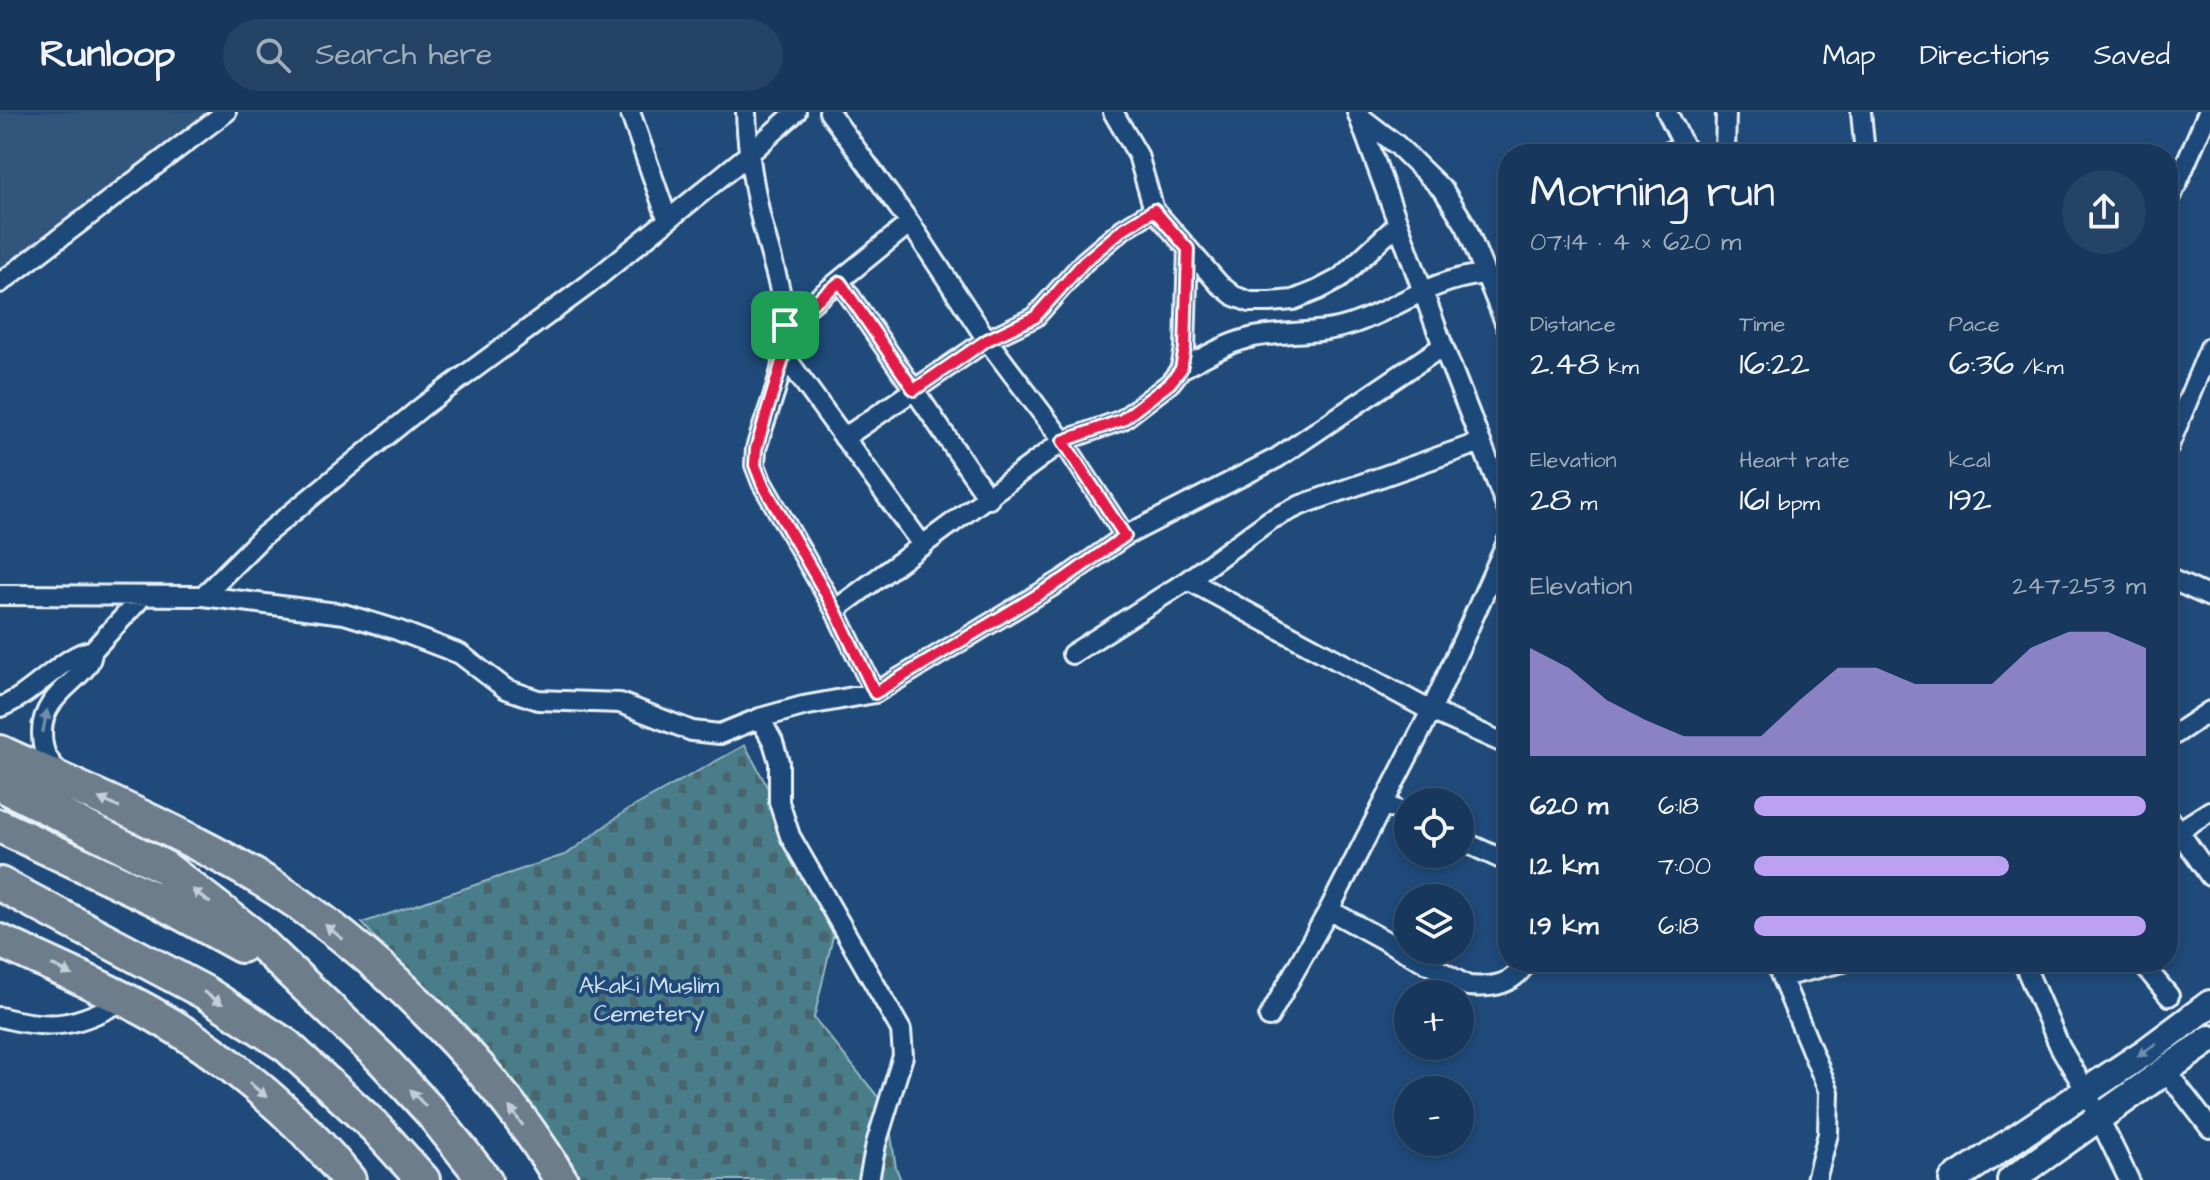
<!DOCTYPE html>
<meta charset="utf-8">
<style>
:root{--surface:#17385c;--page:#244365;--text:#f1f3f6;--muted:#9eacbb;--line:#365272;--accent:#bca0f2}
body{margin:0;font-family:"Architects Daughter",sans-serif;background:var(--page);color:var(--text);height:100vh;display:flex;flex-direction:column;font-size:30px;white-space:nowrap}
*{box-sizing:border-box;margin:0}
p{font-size:26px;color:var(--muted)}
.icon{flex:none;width:44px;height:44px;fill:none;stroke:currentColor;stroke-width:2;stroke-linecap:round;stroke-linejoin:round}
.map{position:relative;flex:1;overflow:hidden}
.details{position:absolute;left:1498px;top:32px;width:680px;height:828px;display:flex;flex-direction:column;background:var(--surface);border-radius:32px;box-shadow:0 4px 12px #0003,0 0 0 2px var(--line)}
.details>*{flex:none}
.buttons{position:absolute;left:1394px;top:676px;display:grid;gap:16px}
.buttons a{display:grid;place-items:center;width:80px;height:80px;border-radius:50%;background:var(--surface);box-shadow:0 4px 12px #0003,0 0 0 2px var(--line);font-size:40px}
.pin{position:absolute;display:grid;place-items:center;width:68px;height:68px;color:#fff;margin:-34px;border-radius:16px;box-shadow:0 4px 12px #0006}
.round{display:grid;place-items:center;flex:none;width:84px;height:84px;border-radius:42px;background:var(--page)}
.overview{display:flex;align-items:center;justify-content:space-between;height:136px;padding:0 32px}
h1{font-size:44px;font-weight:600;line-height:60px}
.metrics{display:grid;grid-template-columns:repeat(3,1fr);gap:12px;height:136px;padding:8px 32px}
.metrics div{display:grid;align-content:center}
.metrics b{font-size:34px;font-weight:600}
.metrics small{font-size:22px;font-weight:400}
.metrics p{font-size:22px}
.chart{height:224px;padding:16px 32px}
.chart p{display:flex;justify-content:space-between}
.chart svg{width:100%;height:144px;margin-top:8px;fill:var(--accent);opacity:.7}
ul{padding:0 32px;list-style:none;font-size:26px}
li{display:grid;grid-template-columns:128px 96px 1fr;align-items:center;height:60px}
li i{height:20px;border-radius:10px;background:var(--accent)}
header{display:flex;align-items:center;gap:48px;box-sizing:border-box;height:112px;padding:0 40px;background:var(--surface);border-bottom:2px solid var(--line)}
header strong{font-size:38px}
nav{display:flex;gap:44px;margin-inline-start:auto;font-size:28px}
.search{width:560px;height:72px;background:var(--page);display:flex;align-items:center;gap:20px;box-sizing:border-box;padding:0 28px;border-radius:44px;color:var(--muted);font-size:30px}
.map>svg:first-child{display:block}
</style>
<header>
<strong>Runloop</strong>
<div class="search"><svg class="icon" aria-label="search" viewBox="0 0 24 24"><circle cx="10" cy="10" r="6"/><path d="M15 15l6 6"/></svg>Search here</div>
<nav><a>Map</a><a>Directions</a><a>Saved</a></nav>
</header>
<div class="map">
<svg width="2210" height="1068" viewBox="0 0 2210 1068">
<defs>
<pattern id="cemetery-stones" width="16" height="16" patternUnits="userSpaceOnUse" patternTransform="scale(2)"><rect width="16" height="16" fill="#497d8a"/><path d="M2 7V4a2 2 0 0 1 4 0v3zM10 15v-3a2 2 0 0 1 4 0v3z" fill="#48656d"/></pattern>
</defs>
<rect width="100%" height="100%" fill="#1f4a7a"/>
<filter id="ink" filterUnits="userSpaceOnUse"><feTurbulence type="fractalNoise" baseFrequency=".0125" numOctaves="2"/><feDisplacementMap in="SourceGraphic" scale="16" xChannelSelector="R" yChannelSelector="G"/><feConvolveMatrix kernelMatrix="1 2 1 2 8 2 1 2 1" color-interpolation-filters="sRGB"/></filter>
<g filter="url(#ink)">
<path fill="#33557c" d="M0,0H209L0,155Z"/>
<path fill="url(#cemetery-stones)" stroke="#98b7c1" stroke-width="2" d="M745,633L837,807L814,906L887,996L896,1056L901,1068H580L568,1044L362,811L567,742L624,700Z"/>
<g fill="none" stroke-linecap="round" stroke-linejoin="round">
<g stroke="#e8f1f8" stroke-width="24">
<path id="street" d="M630,0L667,106
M746,0C747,33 752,65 759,98C767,136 782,172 785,212C789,253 767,298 756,337L755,353L762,371L835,498L875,581
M829,0L910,111L987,228L1063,329L1125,424
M1113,0L1138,43L1154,98L1219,172L1234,184L1250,190H1270L1293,188L1318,178L1339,167L1398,112
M1667,0L1688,42
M1861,0L1865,42
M1358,3L1397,33L1444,79L1466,114L1508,218
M1665,42L1683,33
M1725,42L1726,0
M2168,92L2208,0
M840,170L989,387
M0,171L226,0
M785,213L910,111
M1443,234L1508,399
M784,243L923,434
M1181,257C1205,245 1228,230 1254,225C1286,219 1320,223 1352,212C1401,195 1427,169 1483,162
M844,326L987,228L1035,205L1084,150L1123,117L1154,98
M2168,336L2210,235
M2168,466L2210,485
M1188,468L1431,599L1508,633
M0,483L203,484L344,502L397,518L460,542L506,577L538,588L620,591L692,619L720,622L760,606L803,594L875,581L1064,467L1125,424L1277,346L1443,234L1357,0
M203,484L262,425L422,295L588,173L749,42L796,0
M835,498L1063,329L1122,308L1170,271L1181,257L1185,236L1188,137
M1072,542L1188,468L1270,408L1301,393L1481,330
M0,595C31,585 66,540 92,539
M760,606L773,630L779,650V690L790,724L901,918L903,944L876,1032L869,1068
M2168,627L2210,599
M59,660C47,648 42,639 42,621C41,579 93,565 92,539L143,484
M1384,692L1408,703
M2168,704L2210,764
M2168,726L2210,699
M1460,728L1508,750
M1329,798L1468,874C1493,876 1513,873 1527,850
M1775,850L1829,980L1828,1022L1816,1068
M2023,850L2060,935L2086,979L2129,1068
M2141,850L2169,884
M1782,865L1843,850
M0,905C53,919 77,914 124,888
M1269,905L1329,798L1431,599L1508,428
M2166,959L2210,1016"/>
</g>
<g stroke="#e8f1f8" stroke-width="32">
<path id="secondary" d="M1953,1068L2147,939L2210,892
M2011,1068L2210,927"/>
</g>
<g stroke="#e8f1f8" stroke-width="38">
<path id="highway" d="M0,640C86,680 176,717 257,765C369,831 495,956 561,1068
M0,672L164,755L250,821L381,946L430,999L485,1068
M0,714L157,788L241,834
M0,772L204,880L287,934L375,1015L423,1068
M0,829C50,852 101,874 149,900C223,941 296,1002 349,1068"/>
</g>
<use href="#street" stroke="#1f4a7a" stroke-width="18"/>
<use href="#secondary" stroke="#1f4a7a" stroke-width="26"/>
<use href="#highway" stroke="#6d7d8c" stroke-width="32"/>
</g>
<defs><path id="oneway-solid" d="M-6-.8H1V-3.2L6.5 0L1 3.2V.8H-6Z" transform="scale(2)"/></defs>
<g fill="#6f8dac">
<use href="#oneway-solid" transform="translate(45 609) rotate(-79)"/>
<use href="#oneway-solid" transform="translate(2147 938) rotate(145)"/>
</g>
<g fill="#c3ced8">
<use href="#oneway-solid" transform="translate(109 691) rotate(-155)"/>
<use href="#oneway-solid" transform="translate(201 784) rotate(-143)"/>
<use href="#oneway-solid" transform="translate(334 820) rotate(-141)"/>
<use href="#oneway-solid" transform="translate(62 858) rotate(26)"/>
<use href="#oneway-solid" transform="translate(213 886) rotate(33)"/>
<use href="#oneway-solid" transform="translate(258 978) rotate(40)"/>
<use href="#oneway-solid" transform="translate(418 986) rotate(-132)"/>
<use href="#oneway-solid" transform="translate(516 1004) rotate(-126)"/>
</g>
</g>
<g fill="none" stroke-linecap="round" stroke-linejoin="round" filter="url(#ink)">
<g stroke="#fff" stroke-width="16">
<path id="route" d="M1154,98L1188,137L1185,236L1181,257L1170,271L1122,308L1063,329L1125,424L1064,467L875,581L835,498L762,371L755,353L756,337L784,243L785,213L840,170L914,278L987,228L1035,205L1084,150L1123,117Z"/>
</g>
<use href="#route" stroke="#e11d48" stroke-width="10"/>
</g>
<g text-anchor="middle" stroke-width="8" stroke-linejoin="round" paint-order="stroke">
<g font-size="24" fill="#d0e0e8" stroke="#1f4a7a">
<text x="649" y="881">Akaki Muslim<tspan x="649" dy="28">Cemetery</tspan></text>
</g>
</g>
</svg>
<div class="buttons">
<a><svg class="icon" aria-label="locate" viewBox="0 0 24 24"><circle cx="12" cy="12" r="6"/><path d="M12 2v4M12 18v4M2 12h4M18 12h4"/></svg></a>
<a><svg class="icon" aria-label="layers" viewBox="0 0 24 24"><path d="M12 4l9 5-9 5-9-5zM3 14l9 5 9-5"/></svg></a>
<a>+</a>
<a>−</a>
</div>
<div class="pin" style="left:785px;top:213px;background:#1e9e55"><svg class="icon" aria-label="arrive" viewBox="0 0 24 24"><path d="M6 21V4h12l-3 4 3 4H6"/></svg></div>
<section class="details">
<div class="overview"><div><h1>Morning run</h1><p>07:14 · 4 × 620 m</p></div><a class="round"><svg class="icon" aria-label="share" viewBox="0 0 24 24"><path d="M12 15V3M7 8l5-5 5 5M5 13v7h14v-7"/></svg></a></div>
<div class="metrics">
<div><p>Distance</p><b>2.48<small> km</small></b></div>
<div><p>Time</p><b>16:22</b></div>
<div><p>Pace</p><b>6:36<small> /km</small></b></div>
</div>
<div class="metrics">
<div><p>Elevation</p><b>28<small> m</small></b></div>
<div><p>Heart rate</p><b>161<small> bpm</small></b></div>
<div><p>kcal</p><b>192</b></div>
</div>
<div class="chart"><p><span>Elevation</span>247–253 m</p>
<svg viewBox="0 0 160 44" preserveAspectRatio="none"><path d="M0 44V11L10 17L20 27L30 33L40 38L50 38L60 38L70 27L80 17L90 17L100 22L110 22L120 22L130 11L140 6L150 6L160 11V44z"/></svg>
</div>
<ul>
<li><b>620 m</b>6:18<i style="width:100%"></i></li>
<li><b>1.2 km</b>7:00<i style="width:65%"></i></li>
<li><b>1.9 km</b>6:18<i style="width:100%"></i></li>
</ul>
</section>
</div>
